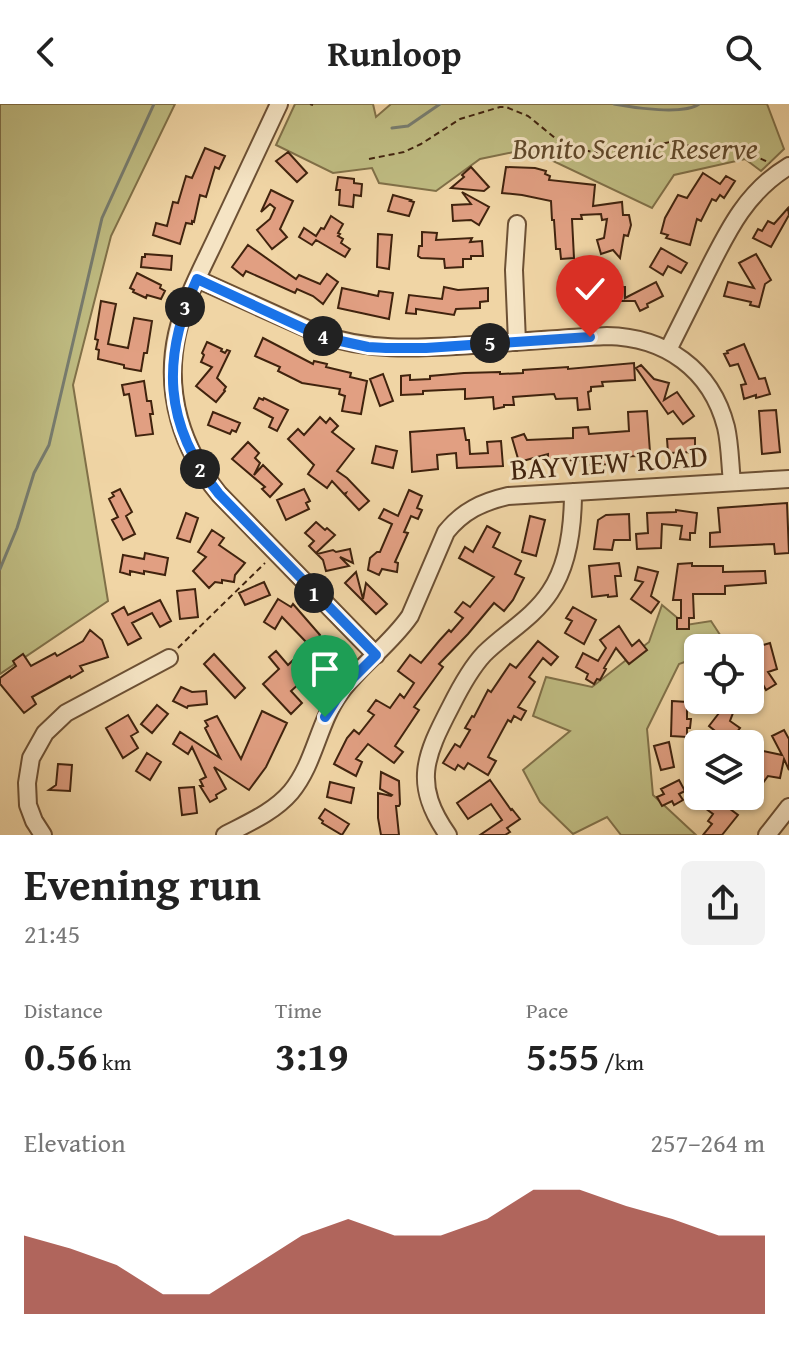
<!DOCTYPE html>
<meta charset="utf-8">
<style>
:root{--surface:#fff;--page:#f2f2f2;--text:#222;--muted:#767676;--accent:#8f2418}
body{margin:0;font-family:"Gentium Book Plus",serif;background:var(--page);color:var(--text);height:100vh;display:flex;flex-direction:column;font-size:30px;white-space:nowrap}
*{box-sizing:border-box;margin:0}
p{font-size:26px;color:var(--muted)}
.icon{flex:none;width:44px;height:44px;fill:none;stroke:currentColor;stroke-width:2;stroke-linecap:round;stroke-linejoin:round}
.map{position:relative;height:731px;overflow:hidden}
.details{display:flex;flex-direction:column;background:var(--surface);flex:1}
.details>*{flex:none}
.tools{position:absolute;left:684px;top:530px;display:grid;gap:16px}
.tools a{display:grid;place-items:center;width:80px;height:80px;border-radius:12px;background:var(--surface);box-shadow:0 2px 6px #0004;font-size:40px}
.pin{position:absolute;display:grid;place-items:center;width:68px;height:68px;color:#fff;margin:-82px -34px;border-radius:50% 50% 50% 0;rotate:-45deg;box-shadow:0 0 8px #0007}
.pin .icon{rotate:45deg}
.km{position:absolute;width:40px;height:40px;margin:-20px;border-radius:50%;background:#222;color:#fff;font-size:22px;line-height:40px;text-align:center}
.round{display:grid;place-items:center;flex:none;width:84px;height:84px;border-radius:12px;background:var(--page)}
.summary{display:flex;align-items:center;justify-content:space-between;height:136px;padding:0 24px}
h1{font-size:44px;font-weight:600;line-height:60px}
.metrics{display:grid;grid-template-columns:repeat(3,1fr);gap:12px;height:136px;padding:8px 24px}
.metrics div{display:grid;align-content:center}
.metrics b{font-size:40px;font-weight:600}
.metrics small{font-size:22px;font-weight:400}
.metrics p{font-size:22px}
.chart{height:224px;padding:16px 24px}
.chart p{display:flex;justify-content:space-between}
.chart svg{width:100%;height:144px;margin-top:8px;fill:var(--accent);opacity:.7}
header{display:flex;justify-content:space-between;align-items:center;height:104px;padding:0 24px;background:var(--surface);font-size:36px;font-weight:600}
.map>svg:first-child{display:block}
</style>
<header><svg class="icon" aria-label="back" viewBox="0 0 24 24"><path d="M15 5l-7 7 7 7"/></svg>Runloop<svg class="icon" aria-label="search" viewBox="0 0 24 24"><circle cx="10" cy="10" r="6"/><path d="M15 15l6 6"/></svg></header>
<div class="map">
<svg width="789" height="731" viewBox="0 0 789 731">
<rect width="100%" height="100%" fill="#f0d5a5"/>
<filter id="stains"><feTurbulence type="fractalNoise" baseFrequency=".0025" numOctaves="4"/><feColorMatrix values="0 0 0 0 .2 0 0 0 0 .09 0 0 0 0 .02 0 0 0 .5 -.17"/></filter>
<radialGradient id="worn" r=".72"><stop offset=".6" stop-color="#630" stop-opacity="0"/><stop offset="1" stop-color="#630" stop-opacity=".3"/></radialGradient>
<path fill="#bfbc82" stroke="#807048" stroke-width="2" d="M0,0H175L111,132L73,281L108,497L0,570Z
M295,0H373L376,13L391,0H767L784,45L761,67L745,55L674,71L652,104L528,45L480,55L436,87L379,79L372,64L333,69L276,41Z
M662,501L686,521L711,517L728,543L698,544V553L679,560L647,625L653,691L696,731H621L607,713L573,730L540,698L523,666L570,627L533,612L546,573L592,583L649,538Z"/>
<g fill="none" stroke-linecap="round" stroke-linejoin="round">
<path stroke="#777c6f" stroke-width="3" d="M614,0C634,4 684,11 699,0
M392,24L408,22L440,0
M0,465L17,424L34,369L49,341L102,114L154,0"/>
</g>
<path fill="#e19f82" stroke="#40230e" stroke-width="2" d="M205,44L225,52L219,65L215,63L206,93L200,91L194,118L192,117V120L186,119L180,140L153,131L156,119L167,122L173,98L178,99L186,72L192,74Z
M288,48L307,69L297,78L276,57Z
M471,63L489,83L484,87L451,84L464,73L462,71Z
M506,63L535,64L546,67L545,70L550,72L549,76L595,81L593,102L622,98L623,111H629L631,121L628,132L624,131L620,154L613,146L601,150L597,136L604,134L607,115L602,116L601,110L581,111L582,115H572L574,154L561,155L560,145H556L554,116H552L551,97L522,91L502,89Z
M703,69L720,80L726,72L735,77L724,94L720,91L716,97L712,95L701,117L697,115L690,141L666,134L668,131L661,129L665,114L678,91L687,94Z
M338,73L354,75V79L362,80L361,92L354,91L353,103L339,101L340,86H336Z
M271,86L293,97L280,125L287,133L272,145L257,126L270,115L275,104L270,100L261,108Z
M462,88L489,103L479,121L471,116L453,117L452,101L471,100Z
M393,91L411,96L410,97L414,98L409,112L388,107Z
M788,104L789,111L771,143L753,134L758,125L762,127L768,117L774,120Z
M331,112L343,120L338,129L340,130L338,132L343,135L341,139L350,145L345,153L316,136L312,141L299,133L304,124L316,132L321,124L324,125Z
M422,128L437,129L436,136L472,134L470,138L482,137L483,152H471V155H463V163L445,164L444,155L421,154L418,152L419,142H422Z
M378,130L392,131L389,165L377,163Z
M248,141L296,175L299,171L320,180L327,170L338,178L323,200L313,192L297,185L295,189L246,167L243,172L232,163Z
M661,144L687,159L681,169L668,162L663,171L650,163Z
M145,150L172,152L171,166L141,163L142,153H145Z
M756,150L771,176L765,180L759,203L750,201L751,198L724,192L728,178L754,184L739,159Z
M137,169L161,181L160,184L165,187L161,195L147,191L146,194L133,188L134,186L130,184Z
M584,173L591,184L625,183V194L656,178L663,192L647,200L648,203L640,207L635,197H595V201L571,202L570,183Z
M444,183L458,186L488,184V197L480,198V204L456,205L454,211L416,205V210L406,209L409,191L442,195Z
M342,184L378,192L379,187L393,189L389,215L338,204Z
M101,197L116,200L108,240L128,244L134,214L152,217L147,249H144L141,267L124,264V261L98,255L99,246L96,245L98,236L95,235Z
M263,234L313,260L314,257L327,260L326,263L351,269L350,273L367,277L361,310L342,307L345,292L339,290L340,285L302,279L278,267L280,263L255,252Z
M207,238L222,245L221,247L225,249L227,246L230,247L217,274L226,283L224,286L225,287L216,298L196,282L212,263L201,258L204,251L202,249Z
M744,240L759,275L765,274L770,290L756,294V291L744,295L741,281L746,280L738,260L730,262L724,250L728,249L727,247Z
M634,259L635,276L602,278L603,282L591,283V287L588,288L590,305L578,306L577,294L556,295L554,290L513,293L514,301H504V303L494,305L493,293L465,295V285L423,287V290L401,291V272L410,271V276L430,275V272L464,269L500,268V270L523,269V266L568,263V265Z
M641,261L654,275L669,279L664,296L677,288L694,312L683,320L673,307L668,310L636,264Z
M383,270L393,297L380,302L370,275Z
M144,277L147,297H151L153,310H150L153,330L136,332L129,290L124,291L122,281Z
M259,294L263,296L264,294L288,306L277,327L269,323L273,314L254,304Z
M776,306L780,348L762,350L759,307Z
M647,307L650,348L637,349V352L615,353V360L582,361V356L548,357V350L519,358L512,334L524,330L527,336L573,334V324L588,323L589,330L629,327L628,308Z
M213,308L240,319L236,328L232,326L230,330L208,321Z
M320,313L326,319L330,314L338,322L332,328L354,345L337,367L347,374L369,397L359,406L345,391L346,389L344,390L332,377L327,384L308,370L314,361L288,335L298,325L304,331Z
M464,324L466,336H469L470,350L488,349L487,338L501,337L503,362L457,364L456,349L437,351L438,365L412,368L410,328Z
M695,334V348L668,349L667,335Z
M248,338L259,349L255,354L260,359L254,371L263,361L282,380L270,393L262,385L265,383L232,355Z
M376,342L397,347L393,364L372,359Z
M120,385L132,408L126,412L135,430L123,436L112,416L118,413L109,395L114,392L112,389Z
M304,385L310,397L306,399L309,405L286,416L277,396Z
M409,386L422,392L417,404L422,406L418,415L411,412L404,428L408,429L395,458L398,459L397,468L382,465L379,471L368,466L370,454L377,448H380L392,420L379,414L384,405L398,412Z
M787,399L789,449L775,450L774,440L710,443V429L720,428L718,404Z
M676,406L697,409L695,429H690V436L680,435L682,422L662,420L661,444L637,445L636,430L648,429L647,409L676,408Z
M186,409L198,414L190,438L177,434Z
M629,410L630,436H614L612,446L594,445L598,416L606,411Z
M530,412L545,416L536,452L522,448Z
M316,418L325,426L327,424L335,431L316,449L309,442L314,437L305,429Z
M487,422L500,429L493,443L521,457L515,470L524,474L513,496L504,507L494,499L468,530L439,560L443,563L414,603L419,606L395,642L403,648L394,659L368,640L356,655L362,658L356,672L334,660L347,634L354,626L359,630L374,611L368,607L376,596L390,604L400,590L404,594L414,579L398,567L410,551L421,559L439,537L449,526L451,528L463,514L455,508L463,498L470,503L494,473L459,454L465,443L473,448Z
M212,426L224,434L219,441L245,459L235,471L234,478L222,476V479L215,478L209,484L193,467L206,453L198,448Z
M350,445L353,459L340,453L349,462L326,467L323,456L317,450L333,446L336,448Z
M145,449L168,454L165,471L144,467V470L130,467V471L120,468L123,451L144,455Z
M619,459L621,472H615L617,492L608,493V491L592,493L589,462Z
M692,459V462H723V468L765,467L766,479L725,482V490H693L694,514H689V525H677V514H681V496H673L678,460Z
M638,463L658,468L651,492L659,498L651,509L631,495L643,478L635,476Z
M356,468L363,495L366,479L387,500L376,510L345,479Z
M264,478L270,491L245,501L239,489Z
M195,485L198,513L180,515L177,487Z
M278,495L291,503L293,500L320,531L319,533L337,551L324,563L321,560L291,587L302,599L291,610L263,580L279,565L269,553L276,547L288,561L309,541L282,513L275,525L264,518Z
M160,496L171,517L160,523L152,509L132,519L141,534L128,541L112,510L124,503L128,511Z
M573,503L596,516L584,540L565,529L572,517L566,514Z
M619,522L632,542L639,536L647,546L629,560L616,544L604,564L606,565L600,576L597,575L594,580L586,575L588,570L576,563L583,549L598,557L606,544L600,536Z
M90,526L102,536L108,553L80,562L83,567L71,574L70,572L32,593L36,600L24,609L0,580V574L16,562L13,557L23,550L31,562L55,549L57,552L83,537Z
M538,537L558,553L551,561L543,554L529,573L535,578L518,603L526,607L521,616L514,612L511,618L508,616L488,653L496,657L488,671L468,659L464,665L458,661L455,666L443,659L455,640L460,643L470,626L465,624L472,612L474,613L488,586L491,588L510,560L516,564Z
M770,539L777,565L768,568L776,580L766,586L761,577L750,582V545Z
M214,550L245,584L235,594L204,560Z
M181,583L192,588L206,587L207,600L188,602L187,604L173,597Z
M672,597L687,598V615H691L690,624H687V633L671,632Z
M726,600L736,601L730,617L740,624L729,638L709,622Z
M157,601L168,610L152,629L141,620Z
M262,607L287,619L266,663L249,686L214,663L226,685L216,691L217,694L210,698L200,682H203L200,676L206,673L192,643L188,650L173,640L180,628L220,654L205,624L208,622L205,617L217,612L241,655Z
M128,611L138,628L131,632L138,644L123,654L106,624Z
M784,626L789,635V666L784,655L780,674L768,672L750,697V663L754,645L782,651L772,632Z
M669,638L674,663L661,666L654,642Z
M147,649L161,658L150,676L136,667Z
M58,660L72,661L70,687L49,686L56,681Z
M381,668L399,677L400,700L399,702H396L399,731H381L378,714V689L391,692L392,691L380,685Z
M490,676L511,706L512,705L520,715L507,724L510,728L505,731H480L502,716L491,700L468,715L457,699Z
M679,676L685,687L679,690L683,696L674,701L672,697L662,702L657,693L664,690L661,685Z
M330,678L354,684L351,699L327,693Z
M194,683L197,709L182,711L179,684Z
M714,693L738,711L722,731H703L712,720L708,717L713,710L705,704Z
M325,705L349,720L342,731L322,719L323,717L319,714Z"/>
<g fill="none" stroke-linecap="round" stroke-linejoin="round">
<g stroke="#6c5034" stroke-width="20">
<path id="minor" d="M279,0C259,43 239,85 219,128C204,161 185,194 177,230C164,289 182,345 219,390L376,551
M197,175L319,230C370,248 419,244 472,241C517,238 562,234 607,232C665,233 711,265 726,323C730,340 730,360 732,378
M517,238L514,166L517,120
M668,246C681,220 694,194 707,168C728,126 747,87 789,62
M43,731L34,717L28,701L27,679L31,654L45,629L66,609L169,554
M225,731C248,719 274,708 291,688C315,659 318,619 340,589C360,561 390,541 410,512L446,428C463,407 482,398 508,392L789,375
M448,731C412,680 425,652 451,602C460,584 470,565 484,550C505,529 533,514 550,488C569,460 573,422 573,388
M767,731L789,703"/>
</g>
<path stroke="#40230e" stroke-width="2" stroke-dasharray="6 4" stroke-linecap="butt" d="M310,0L313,1
M369,55L404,48L421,40L460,15L500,3H506L528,12L565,42L593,48H624L670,38L706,45L731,44L746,48L770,59
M178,544L265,459"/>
<use href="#minor" stroke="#f5e4c4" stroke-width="16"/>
</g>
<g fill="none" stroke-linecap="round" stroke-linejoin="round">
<g stroke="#fff" stroke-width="16">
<path id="route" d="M325,613L344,583L376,551L219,390C163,321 161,254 197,175L305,225L336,236L368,243L386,244H426L590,233"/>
</g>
<use href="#route" stroke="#1a73e8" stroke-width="10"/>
</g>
<g text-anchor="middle" stroke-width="6" stroke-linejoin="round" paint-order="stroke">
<g font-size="30" font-style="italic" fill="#60492b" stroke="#f5e4c4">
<text x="635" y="55">Bonito Scenic Reserve</text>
</g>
<g font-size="30" fill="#40230e" stroke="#f5e4c4">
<text transform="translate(609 359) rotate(-4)" y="10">BAYVIEW ROAD</text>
</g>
</g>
<rect width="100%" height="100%" filter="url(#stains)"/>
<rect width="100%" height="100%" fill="url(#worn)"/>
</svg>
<div class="tools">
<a><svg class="icon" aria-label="locate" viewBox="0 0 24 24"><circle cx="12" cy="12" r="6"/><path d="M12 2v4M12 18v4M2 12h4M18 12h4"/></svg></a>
<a><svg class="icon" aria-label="layers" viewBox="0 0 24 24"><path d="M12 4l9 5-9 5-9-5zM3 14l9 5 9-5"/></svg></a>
</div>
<div class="pin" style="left:325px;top:613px;background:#1e9e55"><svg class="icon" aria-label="arrive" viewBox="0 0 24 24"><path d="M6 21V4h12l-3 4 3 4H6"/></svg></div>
<div class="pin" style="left:590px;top:233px;background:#d93025"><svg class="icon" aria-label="check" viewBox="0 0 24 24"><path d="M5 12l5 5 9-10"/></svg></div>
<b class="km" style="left:314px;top:489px">1</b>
<b class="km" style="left:200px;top:365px">2</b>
<b class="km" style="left:185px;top:203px">3</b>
<b class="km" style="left:323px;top:232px">4</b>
<b class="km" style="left:490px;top:239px">5</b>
</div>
<section class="details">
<div class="summary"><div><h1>Evening run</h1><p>21:45</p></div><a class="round"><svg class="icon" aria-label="share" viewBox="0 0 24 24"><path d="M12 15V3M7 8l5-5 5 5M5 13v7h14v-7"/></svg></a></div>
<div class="metrics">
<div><p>Distance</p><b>0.56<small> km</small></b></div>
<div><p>Time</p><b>3:19</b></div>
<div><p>Pace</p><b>5:55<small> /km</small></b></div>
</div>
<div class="chart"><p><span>Elevation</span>257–264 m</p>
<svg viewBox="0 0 160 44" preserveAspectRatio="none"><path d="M0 44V20L10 24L20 29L30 38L40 38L50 29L60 20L70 15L80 20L90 20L100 15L110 6L120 6L130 11L140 15L150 20L160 20V44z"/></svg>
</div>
</section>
